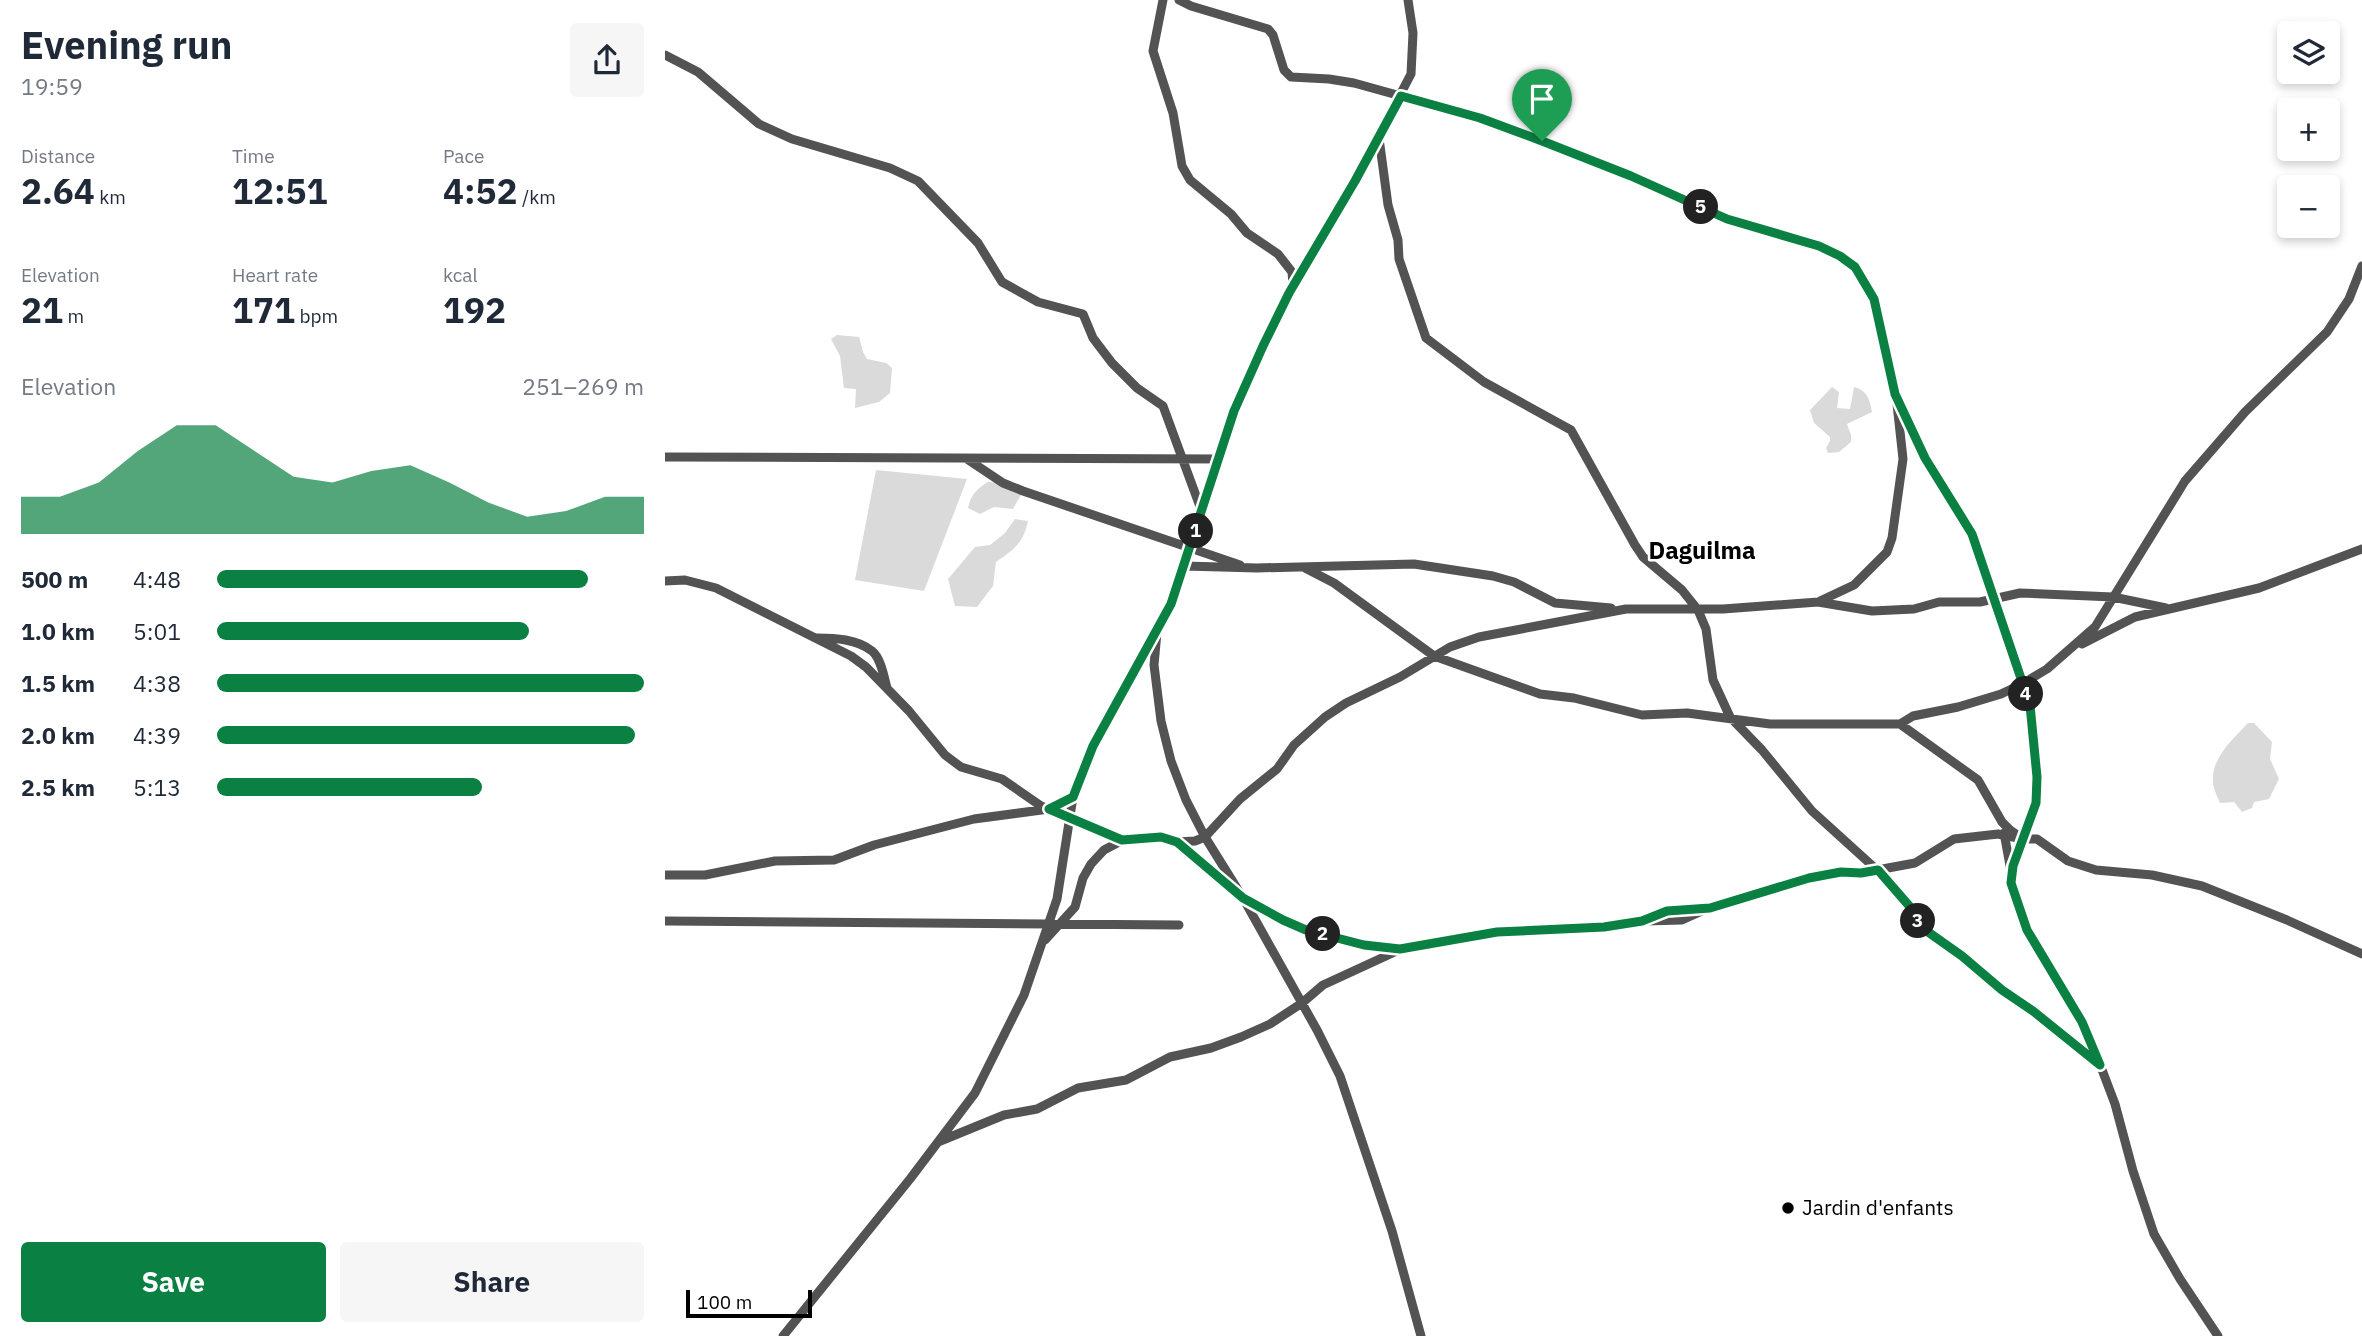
<!DOCTYPE html>
<meta charset="utf-8">
<style>
:root{--surface:#fff;--page:#f6f6f7;--text:#1f2937;--muted:#747a83;--accent:#0b8043}
body{margin:0;font-family:"IBM Plex Sans",sans-serif;background:var(--page);color:var(--text);height:100vh;display:flex;flex-direction:column;font-size:26px;white-space:nowrap}
*{box-sizing:border-box;margin:0}
p{font-size:23px;color:var(--muted)}
.icon{flex:none;width:38px;height:38px;fill:none;stroke:currentColor;stroke-width:2;stroke-linecap:round;stroke-linejoin:round}
.map{position:relative;flex:1;overflow:hidden}
.sheet{display:flex;flex-direction:column;background:var(--surface);width:665px}
.sheet>*{flex:none}
.fabs{position:absolute;left:1612px;top:21px;display:grid;gap:14px}
.fabs a{display:grid;place-items:center;width:63px;height:63px;border-radius:7px;background:var(--surface);box-shadow:0 4px 10px #0003;font-size:35px}
.scale{position:absolute;left:21px;bottom:18px;width:126px;box-sizing:border-box;padding-left:7px;border:4px solid #000;border-top:0;font-size:19px;line-height:24px;white-space:nowrap;color:#000;-webkit-text-stroke:5px #fff;paint-order:stroke}
.pin{position:absolute;display:grid;place-items:center;width:60px;height:60px;color:#fff;margin:-72px -30px;border-radius:50% 50% 50% 0;rotate:-45deg;box-shadow:0 0 7px #0007}
.pin .icon{rotate:45deg}
.km{position:absolute;width:35px;height:35px;margin:-18px;border-radius:50%;background:#222;color:#fff;font-size:19px;line-height:35px;text-align:center}
.round{display:grid;place-items:center;flex:none;width:74px;height:74px;border-radius:7px;background:var(--page)}
.overview{display:flex;align-items:center;justify-content:space-between;height:119px;padding:0 21px}
h1{font-size:38px;font-weight:700;line-height:52px}
.figures{display:grid;grid-template-columns:repeat(3,1fr);gap:10px;height:119px;padding:7px 21px}
.figures div{display:grid;align-content:center}
.figures b{font-size:35px;font-weight:700}
.figures small{font-size:19px;font-weight:400}
.figures p{font-size:19px}
.chart{height:196px;padding:14px 21px}
.chart p{display:flex;justify-content:space-between}
.chart svg{width:100%;height:126px;margin-top:7px;fill:var(--accent);opacity:.7}
.cta{display:flex;gap:14px;margin-top:auto;padding:14px 21px}
.cta a{flex:1;height:80px;border-radius:7px;background:var(--accent);color:#fff;font-size:28px;font-weight:700;line-height:80px;text-align:center}
.cta a+a{background:var(--page);color:var(--text)}
ul{padding:0 21px;list-style:none;font-size:23px}
li{display:grid;grid-template-columns:112px 84px 1fr;align-items:center;height:52px}
li i{height:18px;border-radius:9px;background:var(--accent)}
main{display:flex;flex:1;min-height:0}
.map>svg:first-child{display:block}
</style>
<main>
<section class="sheet">
<div class="overview"><div><h1>Evening run</h1><p>19:59</p></div><a class="round"><svg class="icon" aria-label="share" viewBox="0 0 24 24"><path d="M12 15V3M7 8l5-5 5 5M5 13v7h14v-7"/></svg></a></div>
<div class="figures">
<div><p>Distance</p><b>2.64<small> km</small></b></div>
<div><p>Time</p><b>12:51</b></div>
<div><p>Pace</p><b>4:52<small> /km</small></b></div>
</div>
<div class="figures">
<div><p>Elevation</p><b>21<small> m</small></b></div>
<div><p>Heart rate</p><b>171<small> bpm</small></b></div>
<div><p>kcal</p><b>192</b></div>
</div>
<div class="chart"><p><span>Elevation</span>251–269 m</p>
<svg viewBox="0 0 160 44" preserveAspectRatio="none"><path d="M0 44V31L10 31L20 26L30 15L40 6L50 6L60 15L70 24L80 26L90 22L100 20L110 26L120 33L130 38L140 36L150 31L160 31V44z"/></svg>
</div>
<ul>
<li><b>500 m</b>4:48<i style="width:87%"></i></li>
<li><b>1.0 km</b>5:01<i style="width:73%"></i></li>
<li><b>1.5 km</b>4:38<i style="width:100%"></i></li>
<li><b>2.0 km</b>4:39<i style="width:98%"></i></li>
<li><b>2.5 km</b>5:13<i style="width:62%"></i></li>
</ul>
<div class="cta"><a>Save</a><a>Share</a></div>
</section>
<div class="map">
<svg width="1697" height="1336" viewBox="0 0 1697 1336">
<rect width="100%" height="100%" fill="#fff"/>
<path fill="#dadada" d="M172,335L194,337L198,352L202,359L221,363L227,368L225,393L214,402L190,408L191,389L179,388L175,356L166,339Z
M1167,387L1174,392L1172,408L1185,409L1189,387C1202,390 1205,400 1207,412L1182,424L1186,435V442L1174,452L1163,453L1161,448L1165,441V437L1149,423L1145,410Z
M211,470L302,479L259,591L190,580Z
M323,482L338,483L358,491L348,509L329,507L315,514L303,508C306,494 312,489 323,482Z
M350,519L363,521C358,544 349,549 331,562L328,586L312,607L290,606L283,579L310,547L325,545L340,533Z
M1583,723H1589L1607,742L1605,759L1614,779L1604,799L1589,802L1587,808L1577,812L1569,802L1555,803C1552,796 1548,788 1548,781C1546,758 1569,738 1583,723Z"/>
<g fill="none" stroke-linecap="round" stroke-linejoin="round">
<path stroke="#535353" stroke-width="9" d="M498,0L488,51L508,113L517,166L525,180L566,214L582,233L613,254L627,272L628,285
M514,0L526,6L603,29L608,35L619,70L626,77L664,79L689,83L815,118L966,176L1062,219L1154,246L1175,255L1190,267L1209,299L1230,394L1260,458L1307,534L1365,704L1372,777L1371,803L1348,866L1346,883L1354,908L1362,930L1417,1022L1428,1046L1450,1104L1468,1171L1489,1234L1515,1279L1553,1336
M0,55L33,72L94,124L127,139L225,168L253,181L313,243L337,282L373,302L418,314L428,338L447,363L472,388L498,406L537,512
M714,138L723,205L733,240L734,259L761,338L819,382L906,430L970,545L978,557L1017,590L1033,610L1041,629L1048,680L1065,717L1097,750L1147,811L1222,879L1246,908L1256,927L1297,956L1337,990L1368,1011L1434,1064
M0,457L555,459
M302,459L338,483L358,491L575,565
M519,566L592,568L749,564L828,576L849,582L890,603L946,608
M640,568L669,583L769,656L875,694L909,698L977,715L1022,713L1105,724H1235L1313,780L1337,822L1345,830L1358,839H1372L1403,861L1431,870L1487,875L1537,886L1622,920L1697,954
M0,581L20,580L51,588L186,656L201,667L244,711L280,755L296,767L337,779L376,806L445,836L458,840L496,837L512,842L578,898L618,920L641,930L699,945L735,949L832,932L939,927L977,921L1002,911L1045,908L1144,879L1176,872L1196,873L1250,863L1289,839L1333,834L1358,839
M1155,601L1189,585L1222,552L1227,538L1238,459L1232,404
M492,632L489,665L496,721L506,761L521,800L540,837L578,898L652,1030L675,1076L727,1231L756,1336
M152,638C170,638 192,639 207,651C216,658 219,677 222,688
M1417,644L1470,617L1594,588L1697,549
M1235,724L1248,716L1293,707L1336,694L1357,684L1382,669L1430,627L1520,481L1580,412L1662,332L1684,299L1697,266
M1339,833L1346,871
M512,842L530,841L540,837L575,799L612,769L629,745L660,717L681,703L735,677L785,647L814,637L961,609H1058L1153,602L1207,611L1249,609L1274,602H1315L1355,593L1448,597L1501,608
M0,875H40L110,861L169,860L209,845L309,819L384,809L408,797
M0,921L514,925
M980,921L1017,920L1037,911
M380,940L410,907L418,878L426,864L439,850L458,840
M273,1142L339,1115L372,1109L413,1088L461,1080L505,1057L546,1048L576,1037L605,1024L637,1003L658,985L734,950
M118,1336L245,1179L310,1093L359,995L392,899L408,797L427,746L506,604L569,411L598,346L624,293L690,181L746,74L748,33L743,0"/>
</g>
<g fill="none" stroke-linecap="round" stroke-linejoin="round">
<g stroke="#fff" stroke-width="14">
<path id="route" d="M736,96L815,118L877,141L966,176L1062,219L1154,246L1175,256L1190,267L1209,299L1230,394L1260,458L1307,534L1365,705L1372,777L1371,803L1348,866L1346,883L1362,930L1417,1022L1435,1065L1368,1011L1337,990L1297,956L1256,927L1246,908L1213,870L1196,873L1176,872L1144,878L1045,908L1002,911L977,921L939,927L832,932L735,949L699,945L641,930L618,920L578,898L512,842L496,837L457,840L384,809L408,797L428,746L506,604L569,411L598,346L624,293L690,181Z"/>
</g>
<use href="#route" stroke="#0b8043" stroke-width="9"/>
</g>
<circle fill="#000" stroke="#fff" stroke-width="2.5" cx="1123" cy="1208" r="7"/>
<g text-anchor="middle" stroke-width="5" stroke-linejoin="round" paint-order="stroke">
<g font-size="21" fill="#000" stroke="#fff" text-anchor="start">
<text x="1137" y="1215">Jardin d'enfants</text>
</g>
<g font-size="24" font-weight="bold" fill="#000" stroke="#fff">
<text x="1037" y="559">Daguilma</text>
</g>
</g>
</svg>
<div class="fabs">
<a><svg class="icon" aria-label="layers" viewBox="0 0 24 24"><path d="M12 4l9 5-9 5-9-5zM3 14l9 5 9-5"/></svg></a>
<a>+</a>
<a>−</a>
</div>
<div class="scale">100 m</div>
<div class="pin" style="left:877px;top:141px;background:#1e9e55"><svg class="icon" aria-label="arrive" viewBox="0 0 24 24"><path d="M6 21V4h12l-3 4 3 4H6"/></svg></div>
<b class="km" style="left:531px;top:531px">1</b>
<b class="km" style="left:658px;top:934px">2</b>
<b class="km" style="left:1253px;top:921px">3</b>
<b class="km" style="left:1361px;top:694px">4</b>
<b class="km" style="left:1036px;top:207px">5</b>
</div>
</main>
